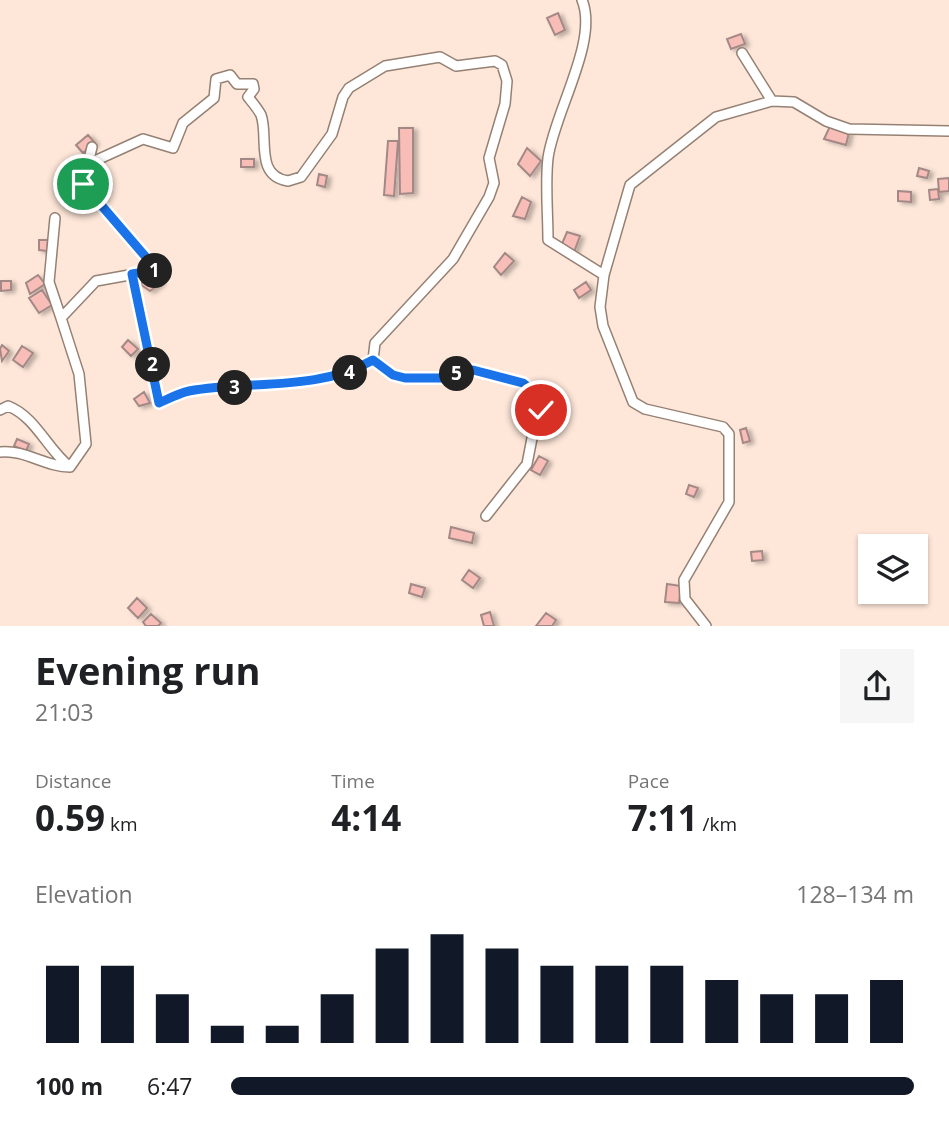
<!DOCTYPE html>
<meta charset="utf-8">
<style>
:root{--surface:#fff;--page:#f6f6f6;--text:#202124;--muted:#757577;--accent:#111827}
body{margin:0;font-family:"Open Sans",sans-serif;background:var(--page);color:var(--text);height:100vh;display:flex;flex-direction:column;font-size:26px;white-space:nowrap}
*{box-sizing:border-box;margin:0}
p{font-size:23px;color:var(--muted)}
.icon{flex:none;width:38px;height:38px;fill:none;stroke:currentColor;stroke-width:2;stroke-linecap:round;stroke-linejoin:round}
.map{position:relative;height:626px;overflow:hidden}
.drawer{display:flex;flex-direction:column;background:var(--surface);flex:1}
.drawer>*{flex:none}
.controls{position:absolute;left:858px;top:534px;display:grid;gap:14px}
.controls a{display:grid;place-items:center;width:70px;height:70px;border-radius:0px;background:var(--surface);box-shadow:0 2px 5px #0004;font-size:35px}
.pin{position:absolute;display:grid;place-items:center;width:60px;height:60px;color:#fff;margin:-30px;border:4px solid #fff;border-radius:50%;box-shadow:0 2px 7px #0007}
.km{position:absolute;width:35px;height:35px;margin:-18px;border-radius:50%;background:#222;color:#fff;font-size:19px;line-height:35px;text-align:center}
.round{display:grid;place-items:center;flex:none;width:74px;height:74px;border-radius:0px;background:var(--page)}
.head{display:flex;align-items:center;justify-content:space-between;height:119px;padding:0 35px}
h1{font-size:38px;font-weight:700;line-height:52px}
.stats{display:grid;grid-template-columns:repeat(3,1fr);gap:10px;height:119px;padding:7px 35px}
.stats div{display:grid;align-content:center}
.stats b{font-size:35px;font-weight:700}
.stats small{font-size:19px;font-weight:400}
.stats p{font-size:19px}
.chart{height:196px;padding:14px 35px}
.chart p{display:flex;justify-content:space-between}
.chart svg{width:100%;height:126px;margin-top:7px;stroke:var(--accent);stroke-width:6}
ul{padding:0 35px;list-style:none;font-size:23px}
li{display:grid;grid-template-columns:112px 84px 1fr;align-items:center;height:52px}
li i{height:18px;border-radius:9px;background:var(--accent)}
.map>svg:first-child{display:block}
</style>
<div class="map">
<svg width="949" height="626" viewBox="0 0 949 626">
<defs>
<filter id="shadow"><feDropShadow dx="4" dy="2" stdDeviation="2" flood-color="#0004"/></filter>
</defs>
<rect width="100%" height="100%" fill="#fee7d9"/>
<path fill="#f9bdb8" stroke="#a38986" stroke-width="2" filter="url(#shadow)" d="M558,13L565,30L555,35L547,18Z
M741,34L745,44L731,49L727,39Z
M831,124L849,132L846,145L824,139Z
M399,128H413V193L400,194Z
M88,135L95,143L83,153L76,145Z
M388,141H398L394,196L384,195Z
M527,148L541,161L530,176L518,164Z
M241,159H254V167H241Z
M919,168L929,171L927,178L917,176Z
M319,174L327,176L325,187L317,185Z
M949,178V191L939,192L938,179Z
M938,189L939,199L930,200L929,190Z
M898,191L911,192V202L898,201Z
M522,197L531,202L525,219L513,216Z
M567,232L580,236L574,252L561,246Z
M39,240H48L47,251L39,250Z
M505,253L514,261L501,275L494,267Z
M38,275L45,284L30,294L26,283Z
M150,277L153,280L157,277L161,283L150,291L140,284Z
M1,281H11V290L1,291Z
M586,282L591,290L579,298L574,290Z
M42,290L52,305L39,313L29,298Z
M128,340L138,349L131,356L122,347Z
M2,345L9,351L2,361L0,349Z
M22,346L33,353L23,367L13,360Z
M144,392L150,403L139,406L134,399Z
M746,428L750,441L743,443L740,430Z
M17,439L29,444L26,451L14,446Z
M539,456L548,461L540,475L531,470Z
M689,485L698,488L694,497L686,494Z
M451,527L474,533L472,543L449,538Z
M762,551L763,560L752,561L751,552Z
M469,570L480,578L473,588L462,580Z
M411,584L425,588L422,597L409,593Z
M667,584L681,586L679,603L665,602Z
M137,598L147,608L138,618L128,608Z
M490,612L494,626H484L481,615Z
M546,613L556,620L552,626H536Z
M151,614L161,623L158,626H146L143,622Z"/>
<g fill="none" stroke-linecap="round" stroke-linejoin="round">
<g stroke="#958174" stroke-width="12">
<path id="minor" d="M582,0C599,41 554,113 548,158C545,184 548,213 548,240L604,275
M742,53L772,101
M92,147L83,184L157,270
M88,164L143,139L173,148L183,123L214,98L216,79L230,75L237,84H253L254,89L248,97C252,102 258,109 261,115C269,136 254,176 288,181L301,177L332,134L343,97L349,88L385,66L440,57L456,66L495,61L502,65L507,81L505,104L489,158L494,183L489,197L453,259L375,343L373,360L393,375L405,378H445L473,370L523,383L533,391L541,410L540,422L533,433L527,464L486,516
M55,218L49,282L61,318L96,281L157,270
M132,274L159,403C168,399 179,393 189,391C251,381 316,392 373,360
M0,410L8,406C36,417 47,449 70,467
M0,452C25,449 45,467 70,467L86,444L79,374L61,318
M706,626L685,599L684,580L729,502V434L723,427L645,409L633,402L603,326L600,307L604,275L630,185L716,117L772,101L794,102L826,121L849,129L949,131"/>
</g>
<use href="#minor" stroke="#fff" stroke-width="9"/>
</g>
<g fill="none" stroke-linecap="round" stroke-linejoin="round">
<g stroke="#fff" stroke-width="14">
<path id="route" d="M83,184L157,270L132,274L159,403C168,399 179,393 189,391C251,380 316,392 373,360L393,375L405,378H445L473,370L523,383L533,391L541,410"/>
</g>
<use href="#route" stroke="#1a73e8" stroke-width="9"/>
</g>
</svg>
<div class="controls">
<a><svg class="icon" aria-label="layers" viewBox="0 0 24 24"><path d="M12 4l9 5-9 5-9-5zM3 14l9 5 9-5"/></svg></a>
</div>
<div class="pin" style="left:83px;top:184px;background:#1e9e55"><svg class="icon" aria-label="arrive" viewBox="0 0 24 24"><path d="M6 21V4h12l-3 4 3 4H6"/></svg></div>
<div class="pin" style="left:541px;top:410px;background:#d93025"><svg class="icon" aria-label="check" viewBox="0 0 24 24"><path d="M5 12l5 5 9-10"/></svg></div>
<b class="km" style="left:155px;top:271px">1</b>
<b class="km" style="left:153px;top:365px">2</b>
<b class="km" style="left:235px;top:388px">3</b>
<b class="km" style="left:350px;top:373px">4</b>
<b class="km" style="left:457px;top:374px">5</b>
</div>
<section class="drawer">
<div class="head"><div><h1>Evening run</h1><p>21:03</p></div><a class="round"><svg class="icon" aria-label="share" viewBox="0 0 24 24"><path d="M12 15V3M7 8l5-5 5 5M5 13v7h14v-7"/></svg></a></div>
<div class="stats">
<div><p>Distance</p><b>0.59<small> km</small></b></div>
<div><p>Time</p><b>4:14</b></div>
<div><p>Pace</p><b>7:11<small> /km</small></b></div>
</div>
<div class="chart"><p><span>Elevation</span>128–134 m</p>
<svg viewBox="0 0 160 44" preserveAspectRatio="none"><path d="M5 44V17M15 44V17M25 44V27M35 44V38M45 44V38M55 44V27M65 44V11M75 44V6M85 44V11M95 44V17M105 44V17M115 44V17M125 44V22M135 44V27M145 44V27M155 44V22"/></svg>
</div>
<ul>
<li><b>100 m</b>6:47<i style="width:100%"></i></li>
</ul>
</section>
